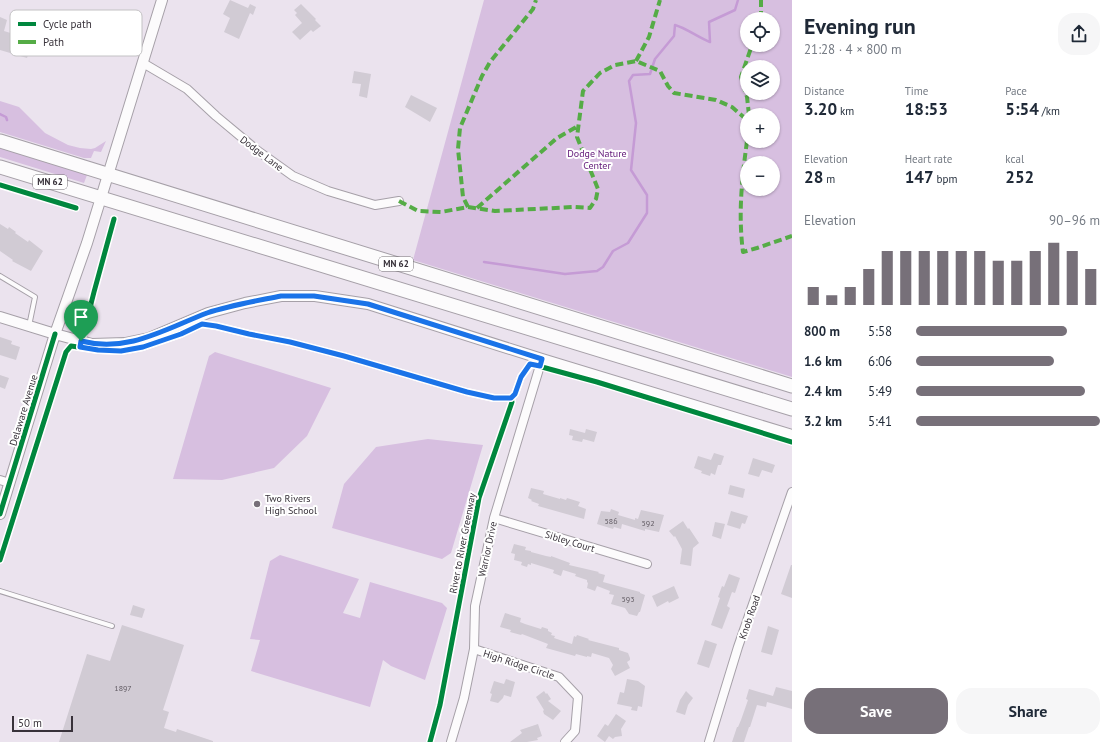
<!DOCTYPE html>
<meta charset="utf-8">
<style>
:root{--surface:#fff;--page:#f6f6f7;--text:#1f2937;--muted:#747a83;--accent:#777079}
body{margin:0;font-family:"PT Sans",sans-serif;background:var(--page);color:var(--text);height:100vh;display:flex;flex-direction:column;font-size:15px;white-space:nowrap}
*{box-sizing:border-box;margin:0}
p{font-size:13px;color:var(--muted)}
.icon{flex:none;width:22px;height:22px;fill:none;stroke:currentColor;stroke-width:2;stroke-linecap:round;stroke-linejoin:round}
.map{position:relative;flex:1;overflow:hidden}
.sheet{display:flex;flex-direction:column;background:var(--surface);width:320px}
.sheet>*{flex:none}
.fabs{position:absolute;left:740px;top:12px;display:grid;gap:8px}
.fabs a{display:grid;place-items:center;width:40px;height:40px;border-radius:50%;background:var(--surface);box-shadow:0 1px 3px #0004;font-size:20px}
.scale{position:absolute;left:12px;bottom:10px;width:61px;box-sizing:border-box;padding-left:4px;border:2px solid #38323a;border-top:0;font-size:11px;line-height:14px;white-space:nowrap;color:#38323a;-webkit-text-stroke:3px #fff;paint-order:stroke}
.pin{position:absolute;display:grid;place-items:center;width:34px;height:34px;color:#fff;margin:-41px -17px;border-radius:50% 50% 50% 0;rotate:-45deg;box-shadow:0 0 4px #0007}
.pin .icon{rotate:45deg}
.round{display:grid;place-items:center;flex:none;width:42px;height:42px;border-radius:16px;background:var(--page)}
.headline{display:flex;align-items:center;justify-content:space-between;height:68px;padding:0 12px}
h1{font-size:22px;font-weight:600;line-height:30px}
.figures{display:grid;grid-template-columns:repeat(3,1fr);gap:6px;height:68px;padding:4px 12px}
.figures div{display:grid;align-content:center}
.figures b{font-size:17px;font-weight:600}
.figures small{font-size:11px;font-weight:400}
.figures p{font-size:11px}
.chart{height:112px;padding:8px 12px}
.chart p{display:flex;justify-content:space-between}
.chart svg{width:100%;height:72px;margin-top:4px;stroke:var(--accent);stroke-width:6}
.action{display:flex;gap:8px;margin-top:auto;padding:8px 12px}
.action a{flex:1;height:46px;border-radius:16px;background:var(--accent);color:#fff;font-size:16px;font-weight:600;line-height:46px;text-align:center}
.action a+a{background:var(--page);color:var(--text)}
ul{padding:0 12px;list-style:none;font-size:13px}
li{display:grid;grid-template-columns:64px 48px 1fr;align-items:center;height:30px}
li i{height:10px;border-radius:5px;background:var(--accent)}
main{display:flex;flex:1;min-height:0}
.map>svg:first-child{display:block}
</style>
<main>
<div class="map">
<svg width="792" height="742" viewBox="0 0 792 742">
<rect width="100%" height="100%" fill="#ebe3ee"/>
<path fill="#d7bfe0" fill-rule="evenodd" d="M484,0H792V377L413,260ZM747,19H773V45H747ZM747,67H773V93H747ZM747,115H773V141H747ZM747,163H773V189H747Z
M0,101L19,107L45,133L68,145L80,148L91,149L95,148L106,141L101,152L94,151L91,158H84L0,132Z
M0,148L87,175L84,183L0,157Z
M215,352L331,388L307,436L274,468L222,480L173,479L209,356Z
M428,439L483,445L451,553L442,559L332,528L344,484L376,447Z
M280,555L359,579L343,613L360,618L370,582L442,603L447,608L425,680L391,666L383,660L370,707L251,671L260,640L250,639L270,561Z"/>
<g fill="none" stroke-linecap="round" stroke-linejoin="round">
<path stroke="#c59bd5" stroke-width="2.5" d="M0,114L6,117L7,120
M484,262L565,274L597,271L603,267L613,251L628,243L647,213V195L631,170L636,123L629,81L633,75L650,74L655,59L674,36L675,25C688,29 697,37 710,42L709,22L735,10L738,0"/>
</g>
<path fill="#d1cbd4" d="M230,0L248,8L250,4L256,7L253,15L250,13L239,39L224,32L230,18L223,14Z
M301,4L316,19L315,20L321,26L313,32L311,30L300,40L292,32L302,23L295,15L297,13L294,10Z
M0,17L7,20L4,31L33,40L27,58L0,50Z
M354,71L371,74L367,98L359,96L361,84L352,83Z
M411,95L437,108L430,122L405,107Z
M0,224L8,229L9,227L16,232L15,233L28,242L29,240L43,251L31,271L12,261L13,260L0,251Z
M0,337L12,341L11,344L20,347L16,360L0,355Z
M0,375L9,378L5,389L0,387Z
M570,429L585,433L586,429L597,432L594,442L583,439L582,442L572,440L573,436L569,435Z
M714,453L724,456L721,465H718L715,475L711,473L710,476L701,473L702,471L694,468L698,456L711,460Z
M753,458L775,465L772,473L762,470L759,477L748,474Z
M730,485L745,489L743,498L728,494Z
M531,488L544,491L543,494L560,499V498L566,500L567,498L580,502L578,506L586,509L584,519L538,506L539,504L531,501L532,500L528,498Z
M611,509L619,512L618,515L635,520V518L638,519L641,510L664,515L659,532L645,529V531L622,524L621,529L614,527L613,529L597,524L601,511L610,512Z
M731,511L748,516L745,524L742,523L740,529L727,525Z
M683,521L688,529L689,528L699,543L693,548L691,566L680,564L682,549L675,536L674,537L669,531Z
M715,522L725,524L721,539L712,536Z
M514,544L526,547L525,550L531,551V552L546,556L551,557V556L570,563L569,565L599,572L598,573L605,575L603,582L640,592V593L645,595L640,612H639L637,616L629,614L625,608L611,604L614,595L609,594L610,591L597,586L595,591L587,588L588,583L587,582V580L575,576L576,574L563,570L561,576L553,573L554,570L531,563V565L528,564L527,567L521,565L522,562L514,560L515,554L511,553Z
M791,565H792V598L781,594Z
M729,574L740,578L735,593L732,592L727,606L730,608L722,629L711,625L720,598L718,597L722,586L724,587Z
M674,586L679,598L669,603L668,601L657,607L652,596Z
M133,605L145,609L142,618L130,615Z
M505,613L521,618L520,622L525,624L541,629L542,627L548,629V631L552,633L551,635L555,636L554,638L572,644L574,636L576,637L577,635L589,639L588,640L619,648V650L628,653L630,658V660L627,662L630,668L615,676L611,669L613,665L609,658L592,653L591,657L587,656V657L576,654L575,656L546,648L548,644L522,634L521,635L510,632L511,630L500,627Z
M122,625L184,645L163,710L169,712L164,728L176,732L177,729L213,741V742H59L87,654L110,661Z
M768,626L779,630L772,655L761,652Z
M705,640L717,644L709,668L697,664Z
M506,679L515,682L511,697L504,695L503,698L498,703L490,701L492,694L490,693L494,681L504,684Z
M627,679L638,681L645,686L642,707L638,706L637,711L631,710L632,707L617,704L620,692L624,693Z
M776,687L792,691V709L767,702L766,707L757,705L750,727H749L744,742H732L737,727H738L741,720L748,700L746,699L749,689L773,696Z
M544,691L546,694L547,693L551,699L548,701L561,711L553,720L544,714L543,711L544,710L536,697Z
M686,691L693,698L688,705L685,715L676,712L680,700Z
M616,714L626,721L621,729L622,736L615,737L613,739L609,736L605,742L597,736L605,724L608,726Z
M538,724L542,736L537,738L538,740L527,742H510L522,733L520,730Z"/>
<g fill="none" stroke-linecap="round" stroke-linejoin="round">
<g stroke="#a6a0a8" stroke-width="6">
<path id="service" d="M0,276L35,297L29,326
M0,591L112,626"/>
</g>
<g stroke="#a6a0a8" stroke-width="10">
<path id="minor" d="M143,63L187,89L216,116L258,151L293,176L328,191L375,205L399,201
M0,480L10,483
M494,518L647,564
M474,649L559,677L578,697L575,731L565,742
M451,742L464,698L474,649L475,606L494,518L542,359
M709,742L738,647L792,492"/>
</g>
<g stroke="#a6a0a8" stroke-width="12">
<path id="tertiary" d="M0,317L55,334L92,344L125,343L149,338L208,313L245,303L281,296H315L368,304L542,359L792,435
M0,514L55,334L87,243L162,0"/>
</g>
<g stroke="#a6a0a8" stroke-width="15">
<path id="trunk" d="M0,141L792,386
M0,167L792,409"/>
</g>
<use href="#service" stroke="#fcfbfc" stroke-width="4"/>
<use href="#minor" stroke="#fcfbfc" stroke-width="8"/>
<use href="#tertiary" stroke="#fcfbfc" stroke-width="10"/>
<use href="#trunk" stroke="#fcfbfc" stroke-width="13"/>
<path stroke="#55ac46" stroke-width="4" stroke-dasharray="8 4" stroke-linecap="butt" d="M761,19V0
M636,61L649,37L660,0
M749,115L747,97L741,77L752,45
M747,141C742,178 738,214 743,252L757,248L792,236
M399,201L418,211L441,212L468,207L495,211L574,207L590,208L596,199L598,189L577,137L583,91L600,73L615,65L636,61L660,71L668,86L674,93L716,100L732,107L747,120
M468,207L463,197L458,149L460,128L482,76L490,62L533,9L536,0
M477,208L557,138L578,126"/>
<g stroke="#fff" stroke-width="8">
<path id="cycleway" d="M0,185L76,208
M80,347L94,292L114,219
M0,514L55,334
M0,560L66,352L71,346L98,350L121,351L143,347L181,334L202,324L216,326L249,334L290,342L344,356L467,392L494,398H511
M430,742L440,705L479,498L512,402L511,398L515,394L521,377L531,364L597,382L792,442"/>
</g>
<use href="#cycleway" stroke="#00873e" stroke-width="5"/>
</g>
<g fill="none" stroke-linecap="round" stroke-linejoin="round">
<g stroke="#fff" stroke-width="8">
<path id="route" d="M281,296H314L368,304L542,359L540,366L530,364L521,377L515,394L511,398H494L467,392L344,356L290,342L249,334L216,326L202,324L181,334L143,347L121,351L98,350L80,347L81,341C128,353 165,329 207,313C231,305 256,301 281,296Z"/>
</g>
<use href="#route" stroke="#1a73e8" stroke-width="5"/>
</g>
<circle fill="#777079" stroke="#fff" stroke-width="1.5" cx="257" cy="504" r="4"/>
<g text-anchor="middle" stroke-width="4" stroke-linejoin="round" paint-order="stroke">
<g font-size="8" fill="#605a62">
<text x="611" y="524">586</text>
<text x="648" y="526">592</text>
<text x="628" y="602">593</text>
<text x="123" y="691">1897</text>
</g>
<g fill="#fff" stroke="#747075" stroke-width="1">
<rect x="33" y="175" width="34" height="14" rx="3"/>
<rect x="379" y="257" width="34" height="14" rx="3"/>
</g>
<g font-size="9" font-weight="bold" fill="#38323a">
<text x="50" y="185">MN 62</text>
<text x="396" y="267">MN 62</text>
</g>
<g font-size="10" fill="#38323a" stroke="#fff">
<text transform="translate(262 153) rotate(37)" y="4">Dodge Lane</text>
<text transform="translate(23 410) rotate(-73)" y="4">Delaware Avenue</text>
<text transform="translate(570 541) rotate(17)" y="4">Sibley Court</text>
<text transform="translate(462 543) rotate(-79)" y="4">River to River Greenway</text>
<text transform="translate(487 549) rotate(-78)" y="4">Warrior Drive</text>
<text transform="translate(749 617) rotate(-71)" y="4">Knob Road</text>
<text transform="translate(519 664) rotate(18)" y="4">High Ridge Circle</text>
</g>
<g font-size="10" fill="#611878" stroke="#fff">
<text x="597" y="157">Dodge Nature<tspan x="597" dy="12">Center</tspan></text>
</g>
<g font-size="10" fill="#38323a" stroke="#fff" text-anchor="start">
<text x="265" y="502">Two Rivers<tspan x="265" dy="12">High School</tspan></text>
</g>
</g>
<rect x="10" y="10" width="132" height="46" rx="6" fill="#fff" stroke="#c3c2c4" stroke-width="1"/>
<rect x="18" y="22" width="18" height="4" fill="#00873e"/>
<rect x="18" y="40" width="18" height="4" fill="#55ac46"/>
<g font-size="11" fill="#38323a">
<text x="43" y="28">Cycle path</text>
<text x="43" y="46">Path</text>
</g>
</svg>
<div class="fabs">
<a><svg class="icon" aria-label="locate" viewBox="0 0 24 24"><circle cx="12" cy="12" r="6"/><path d="M12 2v4M12 18v4M2 12h4M18 12h4"/></svg></a>
<a><svg class="icon" aria-label="layers" viewBox="0 0 24 24"><path d="M12 4l9 5-9 5-9-5zM3 14l9 5 9-5"/></svg></a>
<a>+</a>
<a>−</a>
</div>
<div class="scale">50 m</div>
<div class="pin" style="left:81px;top:341px;background:#1e9e55"><svg class="icon" aria-label="arrive" viewBox="0 0 24 24"><path d="M6 21V4h12l-3 4 3 4H6"/></svg></div>
</div>
<section class="sheet">
<div class="headline"><div><h1>Evening run</h1><p>21:28 · 4 × 800 m</p></div><a class="round"><svg class="icon" aria-label="share" viewBox="0 0 24 24"><path d="M12 15V3M7 8l5-5 5 5M5 13v7h14v-7"/></svg></a></div>
<div class="figures">
<div><p>Distance</p><b>3.20<small> km</small></b></div>
<div><p>Time</p><b>18:53</b></div>
<div><p>Pace</p><b>5:54<small> /km</small></b></div>
</div>
<div class="figures">
<div><p>Elevation</p><b>28<small> m</small></b></div>
<div><p>Heart rate</p><b>147<small> bpm</small></b></div>
<div><p>kcal</p><b>252</b></div>
</div>
<div class="chart"><p><span>Elevation</span>90–96 m</p>
<svg viewBox="0 0 160 44" preserveAspectRatio="none"><path d="M5 44V33M15 44V38M25 44V33M35 44V22M45 44V11M55 44V11M65 44V11M75 44V11M85 44V11M95 44V11M105 44V17M115 44V17M125 44V11M135 44V6M145 44V11M155 44V22"/></svg>
</div>
<ul>
<li><b>800 m</b>5:58<i style="width:82%"></i></li>
<li><b>1.6 km</b>6:06<i style="width:75%"></i></li>
<li><b>2.4 km</b>5:49<i style="width:92%"></i></li>
<li><b>3.2 km</b>5:41<i style="width:100%"></i></li>
</ul>
<div class="action"><a>Save</a><a>Share</a></div>
</section>
</main>
